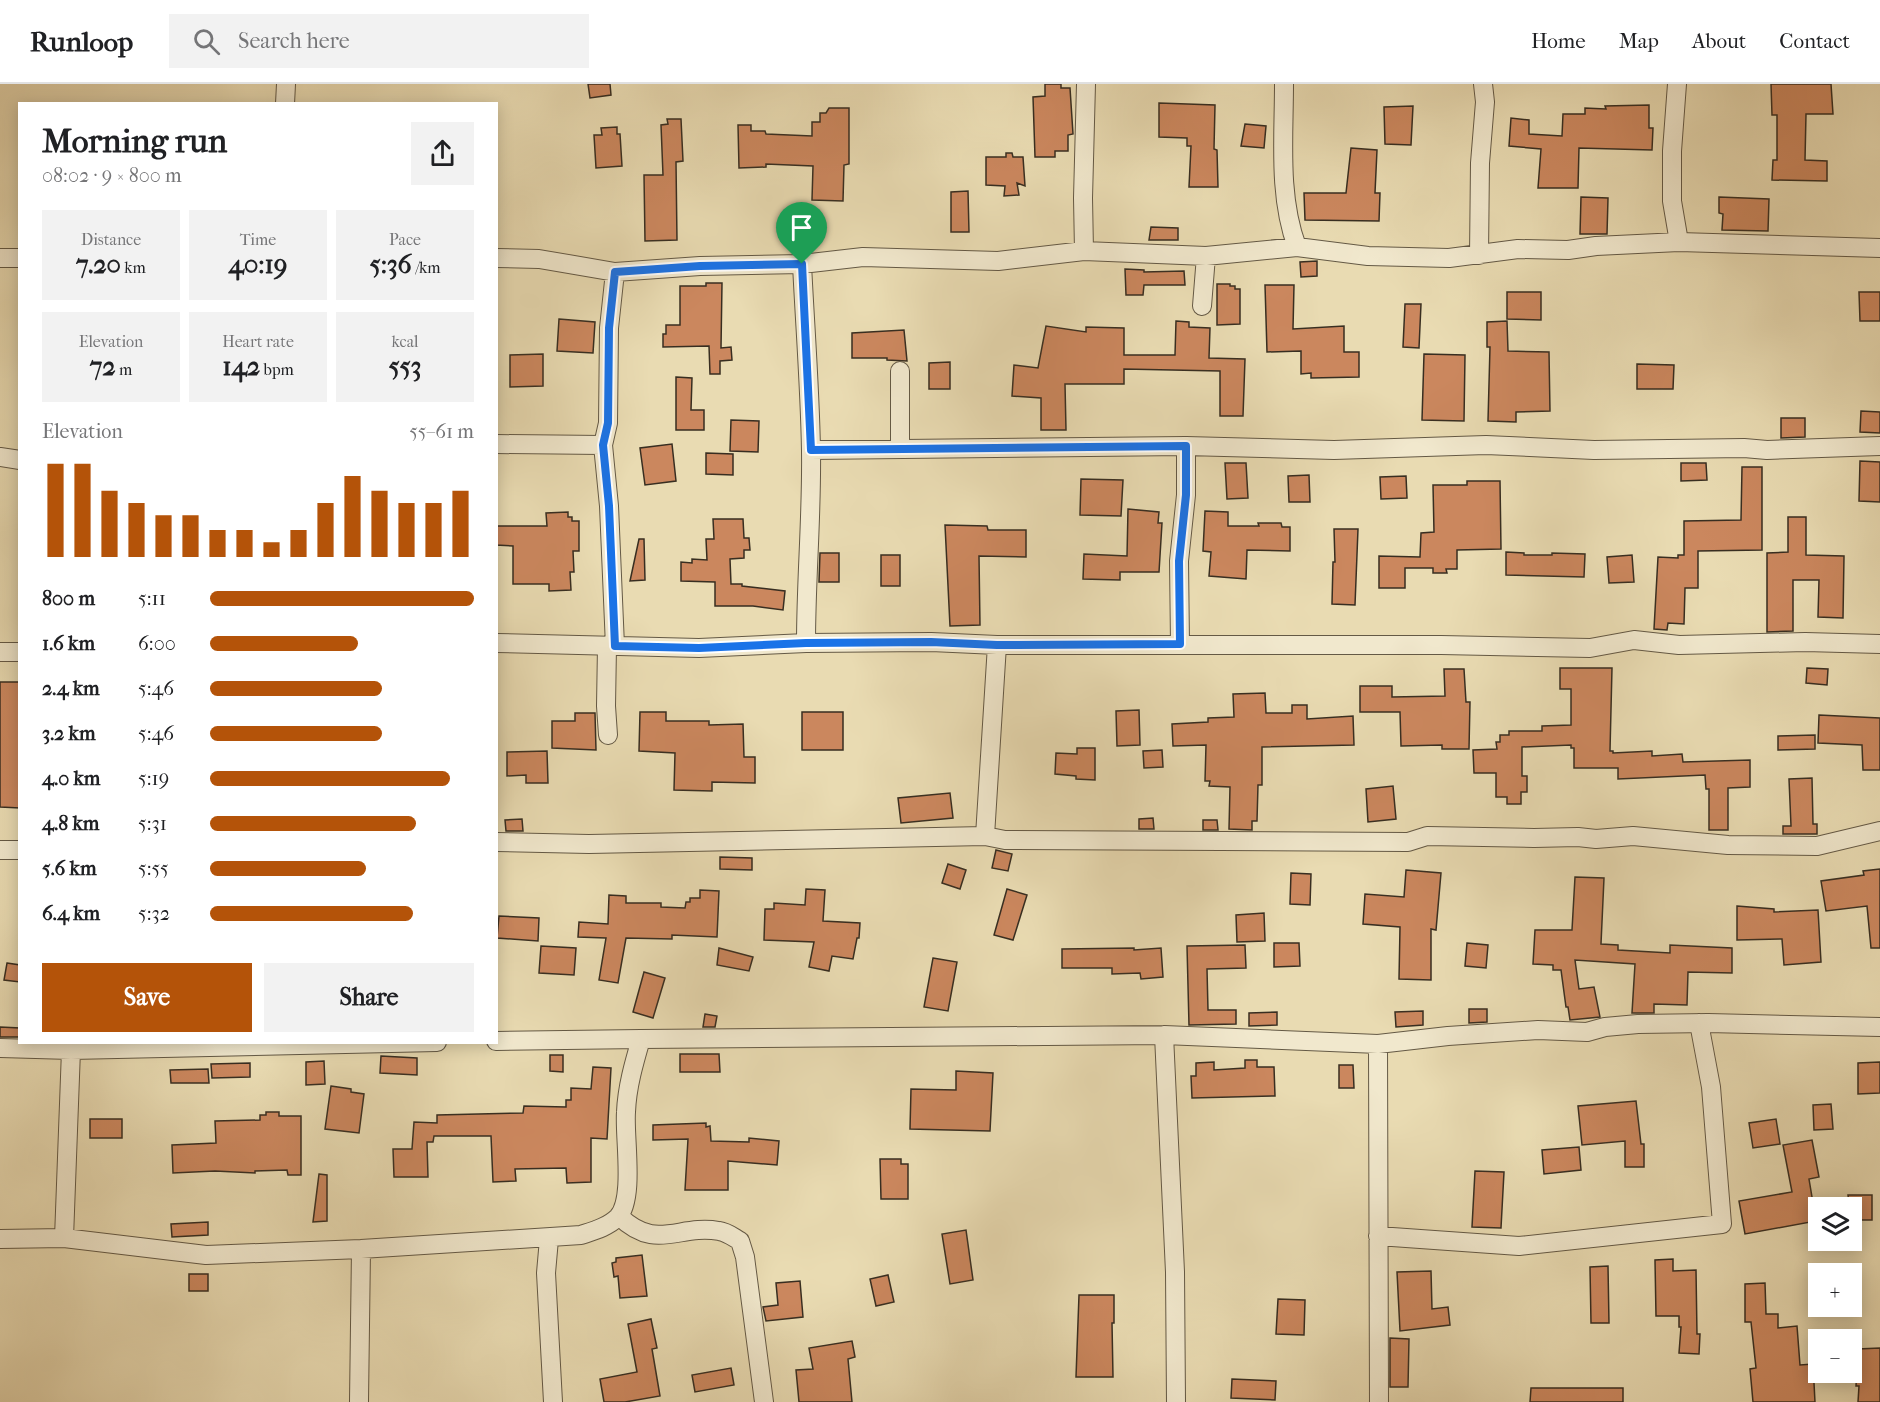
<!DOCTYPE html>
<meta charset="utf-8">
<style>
:root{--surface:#fff;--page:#f2f2f2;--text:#202124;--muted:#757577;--line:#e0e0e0;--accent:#b45309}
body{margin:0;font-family:"IM FELL French Canon",serif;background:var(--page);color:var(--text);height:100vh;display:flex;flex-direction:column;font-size:22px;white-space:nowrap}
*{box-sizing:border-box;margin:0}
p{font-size:20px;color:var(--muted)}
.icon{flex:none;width:33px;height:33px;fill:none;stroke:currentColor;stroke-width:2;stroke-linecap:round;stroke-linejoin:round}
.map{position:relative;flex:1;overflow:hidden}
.side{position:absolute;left:18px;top:18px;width:480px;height:942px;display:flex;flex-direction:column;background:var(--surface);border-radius:0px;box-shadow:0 3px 15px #0003}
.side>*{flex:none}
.controls{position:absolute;left:1808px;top:1113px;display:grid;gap:12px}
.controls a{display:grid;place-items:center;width:54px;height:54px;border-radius:0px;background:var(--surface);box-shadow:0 3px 15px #0003;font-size:30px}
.pin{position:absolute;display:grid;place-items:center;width:51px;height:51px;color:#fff;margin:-62px -26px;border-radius:50% 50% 50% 0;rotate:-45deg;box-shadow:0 0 6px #0007}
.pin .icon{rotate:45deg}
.round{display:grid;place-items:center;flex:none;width:63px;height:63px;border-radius:0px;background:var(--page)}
.head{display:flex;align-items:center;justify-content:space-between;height:102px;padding:0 24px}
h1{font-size:33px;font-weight:800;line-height:45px}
.metrics{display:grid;grid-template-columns:repeat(3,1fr);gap:9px;height:102px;padding:6px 24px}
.metrics div{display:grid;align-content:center;border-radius:0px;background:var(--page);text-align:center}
.metrics b{font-size:26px;font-weight:800}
.metrics small{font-size:16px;font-weight:400}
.metrics p{font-size:16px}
.chart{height:168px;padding:12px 24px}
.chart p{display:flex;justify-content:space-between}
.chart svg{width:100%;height:108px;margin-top:6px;stroke:var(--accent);stroke-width:6}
.primary-button{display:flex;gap:12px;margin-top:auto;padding:12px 24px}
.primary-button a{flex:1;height:69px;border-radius:0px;background:var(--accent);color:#fff;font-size:24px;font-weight:800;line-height:69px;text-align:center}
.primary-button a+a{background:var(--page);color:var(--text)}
ul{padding:0 24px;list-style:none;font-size:20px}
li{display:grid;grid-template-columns:96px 72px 1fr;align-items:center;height:45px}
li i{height:15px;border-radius:8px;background:var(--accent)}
header{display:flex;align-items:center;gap:36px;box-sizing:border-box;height:84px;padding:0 30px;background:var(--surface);border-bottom:2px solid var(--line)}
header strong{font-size:28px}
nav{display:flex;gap:33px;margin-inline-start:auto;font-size:21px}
.search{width:420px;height:54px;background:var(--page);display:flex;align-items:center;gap:15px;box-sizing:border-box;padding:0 21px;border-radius:0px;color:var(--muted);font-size:22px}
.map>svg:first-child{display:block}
</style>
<header>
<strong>Runloop</strong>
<div class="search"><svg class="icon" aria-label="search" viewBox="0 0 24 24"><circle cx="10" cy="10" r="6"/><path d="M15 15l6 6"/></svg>Search here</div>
<nav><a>Home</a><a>Map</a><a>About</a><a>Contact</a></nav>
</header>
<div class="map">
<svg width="1880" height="1318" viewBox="0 0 1880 1318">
<rect width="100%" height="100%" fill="#e9dbb2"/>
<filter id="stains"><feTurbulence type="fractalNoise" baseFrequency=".00333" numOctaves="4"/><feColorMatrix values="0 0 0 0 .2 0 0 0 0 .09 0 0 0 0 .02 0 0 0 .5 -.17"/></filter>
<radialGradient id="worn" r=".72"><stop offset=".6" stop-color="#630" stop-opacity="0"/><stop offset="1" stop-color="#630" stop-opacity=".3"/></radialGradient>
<path fill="#cb875e" stroke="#382e21" stroke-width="1.5" d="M588,0H610L611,11L590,14Z
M1045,0H1061V4H1070L1073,50L1068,51V67H1055V73H1035L1033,13L1045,12Z
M1771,0H1831L1833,30H1806L1805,76L1827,77V97L1772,96L1773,76H1777V31H1772Z
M1159,19L1215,21L1214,65L1217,66L1218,103H1189L1191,62H1187V54L1159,53Z
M1649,21V44H1653L1652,66L1579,64L1578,104H1538L1541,65L1509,62L1511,34L1529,36V50L1562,52L1563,30H1585V24L1606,25L1605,22Z
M1413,22L1411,61L1385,60L1384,23Z
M829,24H849V80L844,81L843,117L812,116L813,82L766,80V83L739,84L738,41H751V47H765L766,50L812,52V38H820V29H826Z
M667,35H681L683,77L676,78L677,156L645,157L644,91H663L661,41L668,40Z
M1245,40L1266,42L1264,64L1241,62Z
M617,43V50H620L622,82L596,84L594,51H602L601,44Z
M1351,64L1377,66L1375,109H1380L1379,137L1305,136L1304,109H1346Z
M1006,69H1012L1013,73H1023L1025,102L1017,99L1019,111L1004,112L1005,102L986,101V73H1006Z
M968,107L969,148H951V108Z
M1581,113L1608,114L1607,150H1580Z
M1719,113L1769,115L1768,147L1722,146L1723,130L1719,129Z
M1151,143L1178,144V156H1149Z
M1317,177V192L1301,193L1300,178Z
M1125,185L1144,186V188L1184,187L1185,201H1144L1143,211H1126Z
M706,199H722L721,264L731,263L732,276L720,277V290H710L709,262L663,263V250H666V241H680V202H706Z
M1217,200H1230V202H1235V205H1240V240L1217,241Z
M1265,201H1294L1293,245L1344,242V268H1359V293L1311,294V289L1301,290V267L1267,268Z
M1507,208H1541V236L1507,235Z
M1859,208H1880V237H1860Z
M1405,220H1421L1419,264L1403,263Z
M559,235L595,238L593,269L557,267Z
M1176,237L1189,238V243L1210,244L1209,274L1245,275L1243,332H1220V287L1124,285V300H1065L1066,346H1041V314L1012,312L1014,281L1038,284L1046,242L1086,248V243L1124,244V271H1175Z
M1507,237L1508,267L1549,268L1550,327L1516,328V338L1488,337L1490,263H1487V238Z
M904,246L907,277L887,276V274H852V249Z
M543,270V302L510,303V271Z
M1424,270L1465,271L1464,337L1422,336Z
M950,278V305H929V279Z
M1637,280L1674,281L1673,305H1637Z
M676,293L692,294L691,326H704V346H676Z
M1861,327L1880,328V349L1860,348Z
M1781,334H1805V353L1781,354Z
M731,336L759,337L758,368L730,367Z
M672,360L676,397L645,401L640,364Z
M706,369L733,370V391L706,390Z
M1860,377L1880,378V418L1859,417Z
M1225,379H1246L1248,414L1227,415Z
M1681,379H1706L1707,396L1681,397Z
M1742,383H1762V466L1698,467V504H1685L1684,540L1668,539L1667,546L1654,545L1658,473L1678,474V471H1684V437L1741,436Z
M1309,391L1310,418H1289L1288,392Z
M1406,392L1407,414L1381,415L1380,393Z
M1081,395L1123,396L1121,432L1080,431Z
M1467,397H1500L1501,465L1457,466V485H1446L1447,489H1433V484H1405V504H1379V472L1420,473L1421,449L1434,448L1433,401H1467Z
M1128,425L1159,428L1158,439H1162L1159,488H1120V496L1083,495L1084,470L1127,472Z
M1205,427L1228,428V442H1259L1258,439H1281L1282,443H1290V467L1247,466L1246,495L1209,492L1211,468L1203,467Z
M568,428V433H572V437H579V467H573L574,488H570L571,506L549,507V500H513V462L496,461V442H547L546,429Z
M1788,433H1806V471L1844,472L1843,534L1818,533L1819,496H1793V547L1767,548V469L1788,468Z
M713,435H743L744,454H749L750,466H744V474L730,475L731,500H742V502L785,507L783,526L753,522H715V498L681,497V478L692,479V475L707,476L706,455H714Z
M945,441L987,442L988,446H1026V473L979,472L980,541L950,542Z
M1334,445H1358L1355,521L1332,520L1333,478H1335Z
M639,455H644L645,496L630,497Z
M1506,468L1524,469V471H1552V469L1585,470L1584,493L1506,491Z
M820,469H839V498H819Z
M881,471H900V502H881Z
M1632,471L1634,498L1609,499L1607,473Z
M1560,584H1612L1610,667H1613V669L1652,667V672L1682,670L1683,678L1750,676V703L1728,704V746H1709V705H1706L1705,691L1618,695V684H1574V664H1571V661L1522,663V692H1527V708H1521V720H1507V713H1496V689H1474L1473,666L1497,665L1496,658H1500V651H1509V647H1542V642L1571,641V605H1560Z
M1807,584L1828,585L1827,601L1806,599Z
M1444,585H1464L1466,618H1470L1469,665H1442V661L1401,662L1400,628H1360V602H1392V613L1445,612Z
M0,598H20V724L0,723Z
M1265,609L1266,629H1292V621H1307V635L1353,632L1354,661L1262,663V701H1258L1257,737H1252V746L1229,745L1230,703L1209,702L1210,697H1205L1206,661L1173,662L1172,640L1208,638V634L1234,633L1233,610Z
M1139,626L1140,661L1117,662L1116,627Z
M640,628H666V637H709V641L743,640L744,673H755V699L712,698V707L674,706L675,669L639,667Z
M802,628H843V666H802Z
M575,629H595L596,666L552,664V637H575Z
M1819,631L1880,634V686H1863L1862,661L1818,659Z
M1815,651V665L1778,666V652Z
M1077,664H1095V696L1076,695V692L1055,690L1056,669L1077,670Z
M1162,666L1163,683L1144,684L1143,667Z
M547,667L548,699H526V691L507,692V668Z
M1812,694L1813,740H1817V750H1783V742H1791L1789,695Z
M1393,702L1396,735L1368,738L1366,705Z
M950,709L953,734L901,739L898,714Z
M1153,734L1154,745H1139V735Z
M522,735L523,747H506L505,736Z
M1203,736H1217L1218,746H1203Z
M996,766L1012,770L1008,787L992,784Z
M720,773L752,774V786L720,785Z
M948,780L966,786L960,805L942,799Z
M1880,785V864H1871L1867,822L1826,827L1821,797L1864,791L1863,787Z
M1406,786L1441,789L1436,846L1431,845V896L1399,895L1400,843L1363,840L1365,810L1404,813Z
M1291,789L1311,790L1310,821L1290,820Z
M1575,793L1604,794L1601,860L1618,861V866L1670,869V861L1732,864V889L1688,888L1687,921L1654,920V929H1632L1635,880L1575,876L1579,905L1594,903L1600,933L1570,936L1568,923H1566L1561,886H1553V881L1533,880L1535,846H1572Z
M806,805L825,806L823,837L860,839L859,854H857L853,875L832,872L829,887L809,883L814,858L764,856L765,825H774V819L805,821Z
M1007,805L1027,811L1013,856L994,851Z
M700,806L719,807L717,853L672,851V855L626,854L618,899L599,896L606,854L578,853L579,838L608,840L609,811L626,812V819H661V823L685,824L686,818H690V814H700Z
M1737,822L1774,825V828L1818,826L1821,878L1784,881L1782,855L1737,856Z
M1264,829L1265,857L1237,858L1236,831Z
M499,832L539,834L538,857L497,854Z
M1274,859H1299L1300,882L1274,883Z
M1467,859L1488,861L1486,884L1465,882Z
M1245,861L1246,884L1207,885L1208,926H1236V940L1189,941L1187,862Z
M541,862L576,864L574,891L539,889Z
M719,864L753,873L749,887L717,881Z
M1134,864V866L1161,864L1163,893L1141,895L1140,889L1112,890V884H1062V865Z
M933,874L957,878L948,927L924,923Z
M7,879L20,881V898L4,896Z
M644,888L665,894L653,934L633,928Z
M1469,925H1487V938L1469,939Z
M1423,927V941L1396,943L1395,928Z
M1277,928V941L1249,942V929Z
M705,930L717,932L715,943H703Z
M0,943L20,944V953H0Z
M680,970H719L720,988H680Z
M550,971H563V988L550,987Z
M381,972L417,974V991L380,989Z
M1245,976H1257V983H1274L1275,1012L1192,1014L1191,992H1196V979L1214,978V986L1245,984Z
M324,977L325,1000L306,1001V978Z
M1880,978V1009L1858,1010V979Z
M250,979V993L212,994L211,980Z
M1339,981H1353L1354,1004H1339Z
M593,983L611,984L607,1055L591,1054V1098L567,1099L566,1084L515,1085L516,1097L493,1098L491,1052H434L433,1058H427L428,1093H394L393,1065H412L414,1038L437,1039V1031L523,1029L524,1022L566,1023V1016H571V1004L591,1005Z
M208,985L209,999H171L170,986Z
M956,987L993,989L990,1047L910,1045L911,1005L956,1006Z
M331,1002L351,1005V1008L364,1010L359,1049L325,1045Z
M1636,1017L1641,1060H1644V1083H1625V1057L1582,1061L1578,1022Z
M1831,1020L1833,1045L1814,1046L1813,1021Z
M266,1028H279V1032H301V1091H288L287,1086L255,1087V1089L215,1087L173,1089L172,1061L216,1059L215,1037L260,1036V1031H266Z
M90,1035H122V1054H90Z
M1776,1035L1780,1060L1753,1064L1749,1039Z
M706,1039V1043L710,1042L711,1057L749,1058V1054L779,1057L777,1081L728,1077V1106H685L688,1055L653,1056V1041Z
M1812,1056L1819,1093L1809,1095L1816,1137L1745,1150L1739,1117L1792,1108L1783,1061Z
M1579,1063L1581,1086L1544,1090L1542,1066Z
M880,1075H901V1080H908V1115H881Z
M1475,1087L1504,1088L1501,1144L1472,1143Z
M319,1090L327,1091V1137L313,1138Z
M1848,1111H1872V1136H1851Z
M208,1138V1151L172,1153L171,1140Z
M966,1146L973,1196L950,1200L942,1150Z
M642,1171L647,1212L620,1214L618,1192L614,1193L612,1179L616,1178V1174Z
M1673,1175V1187L1696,1186L1697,1250H1700L1699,1270L1679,1269L1681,1243H1679V1232H1656L1655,1176Z
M1608,1182L1609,1239H1591L1590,1183Z
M1431,1187L1432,1225L1448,1223L1450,1241L1400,1247L1397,1188Z
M189,1190H208V1207H189Z
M888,1191L894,1218L876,1222L870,1195Z
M800,1197L803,1233L766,1237L763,1223L778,1221L776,1199Z
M1765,1199L1766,1230H1778V1244L1797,1242L1800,1281L1813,1280L1815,1318H1753L1750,1285L1756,1284L1751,1238H1745V1200Z
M1079,1211H1114V1239H1112L1113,1293H1076Z
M1278,1215L1305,1216L1304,1251L1276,1250Z
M651,1235L657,1264L652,1265L660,1312L625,1318H604L600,1295L637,1288L628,1240Z
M1390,1254L1409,1255L1408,1303H1390Z
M852,1257L855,1273L848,1275L852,1318H799L796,1286L813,1285L809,1264Z
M1880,1264V1318H1858L1859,1302H1856L1858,1265Z
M731,1284L734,1301L695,1308L692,1291Z
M1232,1295L1276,1297L1275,1316L1231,1314Z
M1531,1304H1623V1318H1530Z"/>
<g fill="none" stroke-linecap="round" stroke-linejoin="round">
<g stroke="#645945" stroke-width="20">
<path id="street" d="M1284,0C1284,54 1278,112 1297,163
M1677,0L1672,67V117L1679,158
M285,20L286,0
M1084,167L1083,114L1086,0
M1479,171L1480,79L1485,18L1483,0
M0,174H20
M496,174L539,175L615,188L700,182L802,180L863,173L998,177L1084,167L1206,172L1297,163L1368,172L1449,174L1518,165L1568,166L1596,162L1679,158L1880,164
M802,180C805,242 810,305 811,367C812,431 806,495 806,559
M615,188L609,244L608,339L603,361L609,422L615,562
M1202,222L1206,172
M496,360L603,361
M900,365V287
M811,366L1186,362L1334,366L1486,361L1594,366L1744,364L1767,366L1880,362
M0,373L20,376
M496,559L699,564L806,559L931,558L997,561
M1180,560L1179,477L1186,411V362
M607,562L606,622L608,651
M0,568H20
M985,752L997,561H1441L1590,564L1634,556L1679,561L1805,558L1880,560
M496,758L589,760L985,752L1005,756L1408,758L1427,752L1534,754L1578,753L1596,755L1633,752L1728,761L1817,762L1880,747
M0,766H20
M1164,951L1175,1188L1176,1318
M496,957L641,955
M1378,960L1379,1318
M0,964L71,966L437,958
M619,1132C656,1168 678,1140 719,1147C727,1148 733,1153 740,1157L745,1173L764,1318
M1378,1152L1519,1162L1722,1140L1711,1003L1699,939
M64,1154L71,966
M0,1155L64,1154L206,1171L361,1165L581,1151C593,1147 608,1143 618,1133C635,1114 624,1053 626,1028C627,1003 634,979 641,955L1164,951L1378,960L1448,952L1538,946L1587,948L1605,943L1638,940L1708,939L1880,943
M549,1155L546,1189L553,1318
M359,1318L361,1165"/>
</g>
<use href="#street" stroke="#f1e8cd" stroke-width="18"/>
</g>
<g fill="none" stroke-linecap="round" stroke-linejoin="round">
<g stroke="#fff" stroke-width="12">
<path id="route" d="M802,180L811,366L1186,362V411L1179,477L1180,560L997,561L931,558L806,559L699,564L615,562L609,422L603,361L608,339L609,244L615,188L700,182Z"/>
</g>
<use href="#route" stroke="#1a73e8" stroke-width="8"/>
</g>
<rect width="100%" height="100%" filter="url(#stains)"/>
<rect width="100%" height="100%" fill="url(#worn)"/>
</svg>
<div class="controls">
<a><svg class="icon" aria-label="layers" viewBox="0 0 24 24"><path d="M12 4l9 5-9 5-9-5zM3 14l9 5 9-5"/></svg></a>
<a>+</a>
<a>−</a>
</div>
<div class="pin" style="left:802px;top:180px;background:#1e9e55"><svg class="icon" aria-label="arrive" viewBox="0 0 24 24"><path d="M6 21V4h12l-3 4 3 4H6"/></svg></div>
<section class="side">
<div class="head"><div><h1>Morning run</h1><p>08:02 · 9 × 800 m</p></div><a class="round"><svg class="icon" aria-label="share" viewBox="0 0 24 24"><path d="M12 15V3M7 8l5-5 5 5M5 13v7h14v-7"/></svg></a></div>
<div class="metrics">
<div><p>Distance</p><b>7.20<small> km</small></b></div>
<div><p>Time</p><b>40:19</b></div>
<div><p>Pace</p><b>5:36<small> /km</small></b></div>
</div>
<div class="metrics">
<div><p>Elevation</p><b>72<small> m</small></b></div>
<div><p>Heart rate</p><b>142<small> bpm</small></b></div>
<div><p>kcal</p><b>553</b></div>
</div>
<div class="chart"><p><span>Elevation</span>55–61 m</p>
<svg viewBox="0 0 160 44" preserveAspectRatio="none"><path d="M5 44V6M15 44V6M25 44V17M35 44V22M45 44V27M55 44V27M65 44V33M75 44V33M85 44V38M95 44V33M105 44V22M115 44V11M125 44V17M135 44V22M145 44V22M155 44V17"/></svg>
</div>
<ul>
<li><b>800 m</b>5:11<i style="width:100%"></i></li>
<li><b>1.6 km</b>6:00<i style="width:56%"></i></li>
<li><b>2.4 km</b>5:46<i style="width:65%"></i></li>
<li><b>3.2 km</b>5:46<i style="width:65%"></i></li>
<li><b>4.0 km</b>5:19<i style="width:91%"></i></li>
<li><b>4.8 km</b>5:31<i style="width:78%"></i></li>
<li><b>5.6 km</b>5:55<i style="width:59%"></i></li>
<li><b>6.4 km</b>5:32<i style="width:77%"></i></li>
</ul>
<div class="primary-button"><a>Save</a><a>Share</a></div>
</section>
</div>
